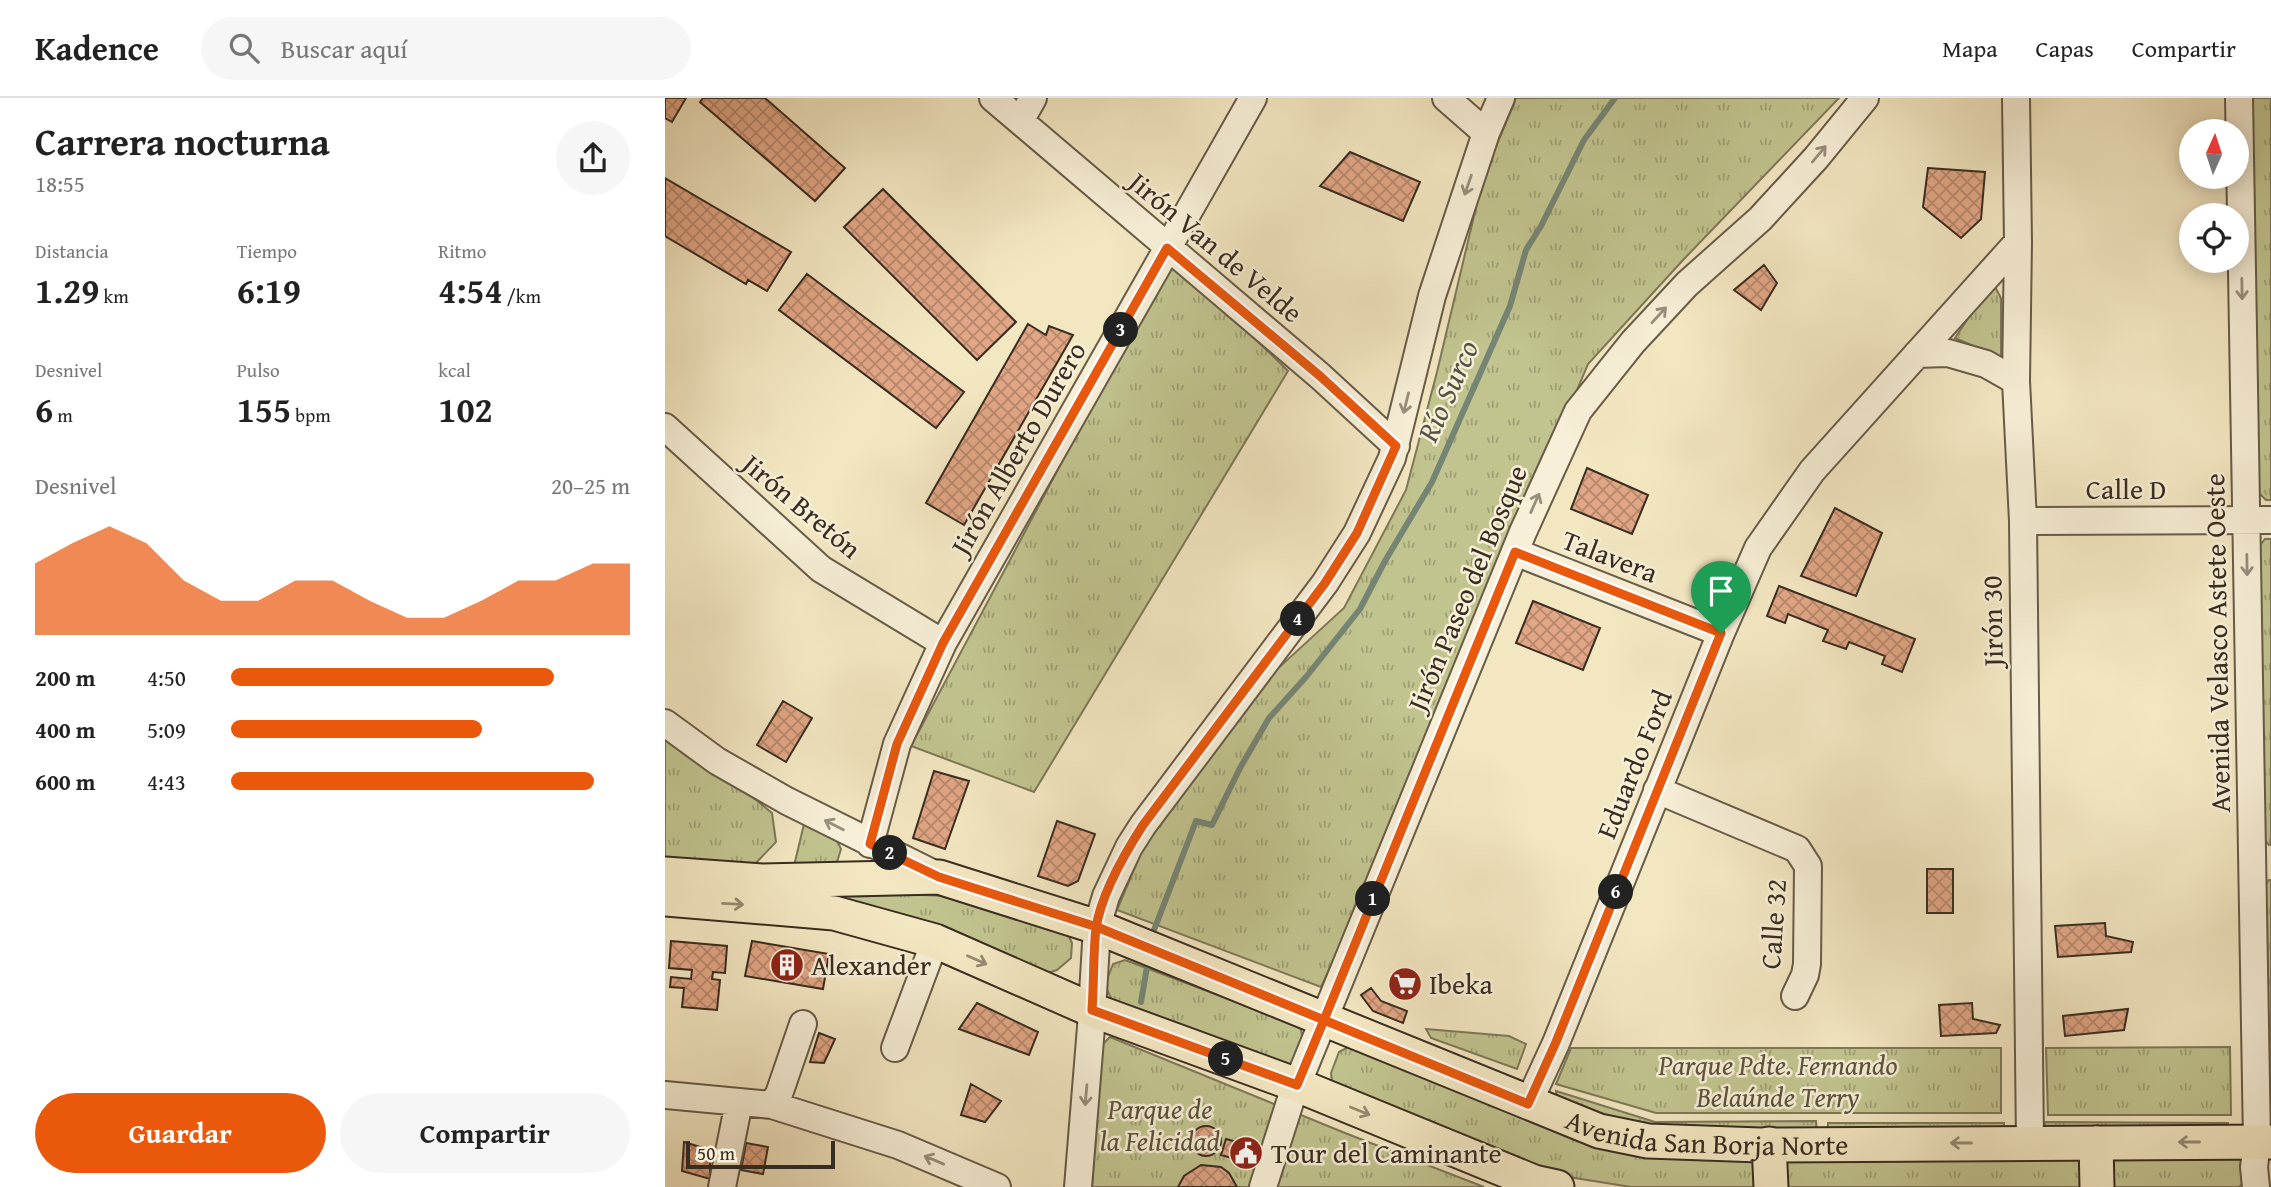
<!DOCTYPE html>
<html lang="es">
<meta charset="utf-8">
<style>
:root{--surface:#fff;--page:#f6f6f6;--text:#222;--muted:#767676;--line:#e0e0e0;--accent:#ea580c}
body{margin:0;font-family:"Gentium Book Plus",serif;background:var(--page);color:var(--text);height:100vh;display:flex;flex-direction:column;font-size:26px;white-space:nowrap}
*{box-sizing:border-box;margin:0}
p{font-size:23px;color:var(--muted)}
.icon{flex:none;width:38px;height:38px;fill:none;stroke:currentColor;stroke-width:2;stroke-linecap:round;stroke-linejoin:round}
.map{position:relative;flex:1;overflow:hidden}
.panel{display:flex;flex-direction:column;background:var(--surface);width:665px}
.panel>*{flex:none}
.needle{width:46px;rotate:3deg}
.buttons{position:absolute;left:1514px;top:21px;display:grid;gap:14px}
.buttons a{display:grid;place-items:center;width:70px;height:70px;border-radius:50%;background:var(--surface);box-shadow:0 4px 18px #0003;font-size:35px}
.scale{position:absolute;left:21px;bottom:18px;width:149px;box-sizing:border-box;padding-left:7px;border:4px solid #392c20;border-top:0;font-size:19px;line-height:24px;white-space:nowrap;color:#392c20;-webkit-text-stroke:5px #f7efd7;paint-order:stroke}
.pin{position:absolute;display:grid;place-items:center;width:60px;height:60px;color:#fff;margin:-72px -30px;border-radius:50% 50% 50% 0;rotate:-45deg;box-shadow:0 0 7px #0007}
.pin .icon{rotate:45deg}
.km{position:absolute;width:35px;height:35px;margin:-18px;border-radius:50%;background:#222;color:#fff;font-size:19px;line-height:35px;text-align:center}
.round{display:grid;place-items:center;flex:none;width:74px;height:74px;border-radius:37px;background:var(--page)}
.headline{display:flex;align-items:center;justify-content:space-between;height:119px;padding:0 35px}
h1{font-size:38px;font-weight:800;line-height:52px}
.metrics{display:grid;grid-template-columns:repeat(3,1fr);gap:10px;height:119px;padding:7px 35px}
.metrics div{display:grid;align-content:center}
.metrics b{font-size:35px;font-weight:800}
.metrics small{font-size:19px;font-weight:400}
.metrics p{font-size:19px}
.chart{height:196px;padding:14px 35px}
.chart p{display:flex;justify-content:space-between}
.chart svg{width:100%;height:126px;margin-top:7px;fill:var(--accent);opacity:.7}
.primary-button{display:flex;gap:14px;margin-top:auto;padding:14px 35px}
.primary-button a{flex:1;height:80px;border-radius:42px;background:var(--accent);color:#fff;font-size:28px;font-weight:800;line-height:80px;text-align:center}
.primary-button a+a{background:var(--page);color:var(--text)}
ul{padding:0 35px;list-style:none;font-size:23px}
li{display:grid;grid-template-columns:112px 84px 1fr;align-items:center;height:52px}
li i{height:18px;border-radius:9px;background:var(--accent)}
header{display:flex;align-items:center;gap:42px;box-sizing:border-box;height:98px;padding:0 35px;background:var(--surface);border-bottom:2px solid var(--line)}
header strong{font-size:33px}
nav{display:flex;gap:38px;margin-inline-start:auto;font-size:24px}
.search{width:490px;height:63px;background:var(--page);display:flex;align-items:center;gap:18px;box-sizing:border-box;padding:0 24px;border-radius:38px;color:var(--muted);font-size:26px}
main{display:flex;flex:1;min-height:0}
.map>svg:first-child{display:block}
</style>
<header>
<strong>Kadence</strong>
<div class="search"><svg class="icon" aria-label="search" viewBox="0 0 24 24"><circle cx="10" cy="10" r="6"/><path d="M15 15l6 6"/></svg>Buscar aquí</div>
<nav><a>Mapa</a><a>Capas</a><a>Compartir</a></nav>
</header>
<main>
<section class="panel">
<div class="headline"><div><h1>Carrera nocturna</h1><p>18:55</p></div><a class="round"><svg class="icon" aria-label="share" viewBox="0 0 24 24"><path d="M12 15V3M7 8l5-5 5 5M5 13v7h14v-7"/></svg></a></div>
<div class="metrics">
<div><p>Distancia</p><b>1.29<small> km</small></b></div>
<div><p>Tiempo</p><b>6:19</b></div>
<div><p>Ritmo</p><b>4:54<small> /km</small></b></div>
</div>
<div class="metrics">
<div><p>Desnivel</p><b>6<small> m</small></b></div>
<div><p>Pulso</p><b>155<small> bpm</small></b></div>
<div><p>kcal</p><b>102</b></div>
</div>
<div class="chart"><p><span>Desnivel</span>20–25 m</p>
<svg viewBox="0 0 160 44" preserveAspectRatio="none"><path d="M0 44V19L10 12L20 6L30 12L40 25L50 32L60 32L70 25L80 25L90 32L100 38L110 38L120 32L130 25L140 25L150 19L160 19V44z"/></svg>
</div>
<ul>
<li><b>200 m</b>4:50<i style="width:81%"></i></li>
<li><b>400 m</b>5:09<i style="width:63%"></i></li>
<li><b>600 m</b>4:43<i style="width:91%"></i></li>
</ul>
<div class="primary-button"><a>Guardar</a><a>Compartir</a></div>
</section>
<div class="map">
<svg width="1606" height="1089" viewBox="0 0 1606 1089">
<defs>
<pattern id="grass-tufts" width="24" height="20" patternUnits="userSpaceOnUse" patternTransform="scale(1.75)"><rect width="24" height="20" fill="#c1c48f"/><path d="M3 7l-1-3M5 7V3M7 7l1-3M15 17l-1-3M17 17v-4M19 17l1-3" fill="none" stroke="#9e9f74"/></pattern>
<pattern id="building-cross-hatch" width="8" height="8" patternUnits="userSpaceOnUse" patternTransform="scale(1.75)"><rect width="8" height="8" fill="#e1a685"/><path d="M0 0l8 8M0 8l8-8" fill="none" stroke="#b7876c"/></pattern>
</defs>
<rect width="100%" height="100%" fill="#f3e7c2"/>
<filter id="stains"><feTurbulence type="fractalNoise" baseFrequency=".00286" numOctaves="4"/><feColorMatrix values="0 0 0 0 .2 0 0 0 0 .09 0 0 0 0 .02 0 0 0 .5 -.17"/></filter>
<radialGradient id="worn" r=".72"><stop offset=".6" stop-color="#630" stop-opacity="0"/><stop offset="1" stop-color="#630" stop-opacity=".3"/></radialGradient>
<path fill="url(#grass-tufts)" stroke="#7d7858" stroke-width="2" d="M851,0H1174L1018,162L923,266L706,781L656,889L452,812L483,738L596,586L679,510L741,392L772,274L818,80Z
M1584,0H1606V402H1601L1591,392Z
M506,159L623,273L369,694L246,648Z
M1330,189L1336,200V260L1290,240L1320,195Z
M1600,441H1606V747H1604L1596,738L1592,451Z
M0,632L67,682L107,715L111,744L89,767L0,764Z
M139,726L171,740L176,751L172,764L160,769L129,768Z
M1604,782H1606V1032L1596,793Z
M144,792L280,798L401,832L407,845L406,860L392,872L373,878Z
M460,862L635,928L638,941L628,965L619,970L449,907L440,887L448,866Z
M761,931L844,938L861,946L852,971L766,940Z
M445,939L680,1035L819,1089H427L437,947Z
M687,947L1082,1060L1093,1067L1092,1089H966L885,1076L668,991L666,975L674,954Z
M1565,949L1566,1017H1383L1381,950Z
M906,950H1336V1015H991L891,986Z
M891,993L990,1024L1151,1023L1152,1037H987L892,1001Z
M1380,1024L1563,1025V1032L1380,1029Z
M1163,1025H1339V1036H1163Z
M1130,1056L1406,1057L1422,1068L1417,1089H1121L1119,1066Z
M1453,1057H1568L1579,1065L1580,1083L1574,1089H1448L1443,1066Z"/>
<g fill="none" stroke-linecap="round" stroke-linejoin="round">
<path stroke="#758574" stroke-width="6" d="M489,832L531,723L547,727L575,670L604,620L641,579L695,511L720,463L767,384L845,208L861,152L876,128L919,42L950,0
M476,904L482,869"/>
</g>
<path fill="url(#building-cross-hatch)" stroke="#392c20" stroke-width="2" d="M0,0H21L7,24L0,20Z
M38,0H100L180,70L150,103L35,4Z
M685,54L755,84L738,123L655,88Z
M1263,70L1320,74L1316,121L1296,140L1258,109Z
M0,80L126,154L102,193L83,182L81,186L0,138Z
M218,91L351,224L312,262L179,129Z
M1099,167L1112,185L1096,212L1069,192Z
M142,176L299,294L271,330L114,212Z
M363,226L381,237L384,228L408,237L299,427L261,405Z
M922,370L983,397L967,436L906,411Z
M1170,410L1217,435L1191,498L1136,478Z
M1114,488L1250,541L1237,574L1217,566L1220,558L1184,544L1181,551L1158,543L1163,532L1123,516L1120,525L1102,518Z
M868,503L935,530L918,572L851,545Z
M118,603L147,620L121,664L92,647Z
M269,673L304,683L280,751L248,740Z
M392,723L430,736L413,783L403,788L373,778Z
M1262,771H1288V815H1262Z
M1440,825L1441,838L1468,844L1466,854L1393,859L1390,828Z
M6,843L62,848L60,875L48,874L47,881L55,882L52,912L17,909L19,890L5,889L6,879L26,881L27,872L4,870Z
M87,843L164,856L158,891L80,878Z
M706,890L716,903L742,913L738,925L708,913L696,897Z
M312,905L373,934L364,957L294,931Z
M1307,905L1308,921L1335,927L1331,935L1276,938L1274,907Z
M1463,911L1459,932L1400,938L1398,918Z
M154,935L170,941L159,965L145,964Z
M306,986L336,1003L320,1024L296,1017Z
M526 1043a15 15 0 1 1 30 0a15 15 0 1 1-30 0Z
M561,1041L572,1044L568,1056L574,1058L577,1046L590,1049L586,1065L556,1057Z
M19,1044L45,1052V1081L17,1073Z
M81,1045L103,1049L98,1076L76,1072Z
M536,1067L556,1069L564,1075L572,1089H513L519,1078Z"/>
<g fill="none" stroke-linecap="round" stroke-linejoin="round">
<g stroke="#685b48" stroke-width="30">
<path id="minor" d="M328,0L655,278L731,348
M781,0L821,35
M1351,0L1353,144L1351,283L1358,423L1365,1045
M1574,0L1592,1044L1589,1069L1591,1089
M355,23L368,0
M1252,256L1283,255L1321,266L1351,283
M0,329L156,471L278,545
M1358,423L1606,422
M850,454L1056,535
M0,625L52,663L122,703L273,778
M992,692L1132,751L1143,768L1142,866L1140,877L1130,898
M205,746L232,646L278,545L588,0
M230,950L270,843
M0,997L107,1007L233,1047L332,1089
M863,1006L891,945L1056,535L1093,450L1147,373L1353,144
M107,1007L114,996L138,926
M57,1089L74,1004
M413,1089L426,929L432,829L441,798L464,749L478,727L660,485L692,435L727,360L767,198L821,35L836,0
M598,1089L625,1004L858,434L913,313L968,244L1022,186L1095,121L1151,60L1200,0"/>
</g>
<g stroke="#392c20" stroke-width="37">
<g id="major">
<path id="s1" d="M0,776L97,783L274,779L432,829L934,1033L983,1043L1095,1047L1606,1044"/>
<path d="M0,801L169,815L270,843L427,912L632,987L869,1084L892,1089"/>
<path d="M1431,1045L1432,1089"/>
<path d="M1104,1046L1106,1089"/>
</g>
</g>
<use href="#minor" stroke="#f7efd7" stroke-width="26"/>
<use href="#major" stroke="#f3e7c2" stroke-width="33"/>
</g>
<defs><path id="oneway-shaft" d="M-6 0H5M1.5-3L5.5 0L1.5 3" fill="none" stroke-width="1.6" stroke-linecap="round" stroke-linejoin="round" transform="scale(1.75)"/></defs>
<g stroke="#988e7c">
<use href="#oneway-shaft" transform="translate(1154 56) rotate(-50)"/>
<use href="#oneway-shaft" transform="translate(803 87) rotate(109)"/>
<use href="#oneway-shaft" transform="translate(1577 191) rotate(89)"/>
<use href="#oneway-shaft" transform="translate(994 217) rotate(-47)"/>
<use href="#oneway-shaft" transform="translate(741 305) rotate(104)"/>
<use href="#oneway-shaft" transform="translate(870 405) rotate(-66)"/>
<use href="#oneway-shaft" transform="translate(1582 467) rotate(89)"/>
<use href="#oneway-shaft" transform="translate(169 727) rotate(-153)"/>
<use href="#oneway-shaft" transform="translate(421 997) rotate(95)"/>
<use href="#oneway-shaft" transform="translate(269 1062) rotate(-157)"/>
</g>
<g stroke="#968a71">
<use href="#oneway-shaft" transform="translate(68 806) rotate(3)"/>
<use href="#oneway-shaft" transform="translate(312 862) rotate(24)"/>
<use href="#oneway-shaft" transform="translate(695 1013) rotate(22)"/>
<use href="#oneway-shaft" transform="translate(1524 1044) rotate(180)"/>
<use href="#oneway-shaft" transform="translate(1296 1045) rotate(180)"/>
</g>
<g fill="none" stroke-linecap="round" stroke-linejoin="round">
<g stroke="#fff" stroke-width="14">
<path id="route" d="M1056,535L850,454L659,922L432,829L274,779L205,746L232,646L278,545L502,150L655,278L731,348L692,435L660,485L478,727C460,755 436,797 431,830C428,857 429,885 427,912L632,987L659,922L863,1006L891,944L1056,535"/>
</g>
<use href="#route" stroke="#ea580c" stroke-width="9"/>
</g>
<defs>
<g id="building-disc" transform="scale(1.75)"><circle r="9.5" fill="#8f2418" stroke="#f7efd7"/><path d="M-4-6H4V6H1V3H-1V6H-4ZM-2.5-4.3h1.7v1.8h-1.7ZM.8-4.3h1.7v1.8H.8ZM-2.5-1h1.7V.8h-1.7ZM.8-1h1.7V.8H.8Z" fill="#fff"/></g>
<g id="supermarket-disc" transform="scale(1.75)"><circle r="9.5" fill="#8f2418" stroke="#f7efd7"/><path d="M-6-5.5h2.5l.6 2H6L4.5 2H-2.5L-4.4-4H-6ZM-1.5 3.2a1.3 1.3 0 1 0 .1 0ZM3 3.2a1.3 1.3 0 1 0 .1 0Z" fill="#fff"/></g>
<g id="civic-disc" transform="scale(1.75)"><circle r="9.5" fill="#8f2418" stroke="#f7efd7"/><path d="M-.6-6.5H3V-4.5H.6V-3L4-1V1h2V6H-6V1h2V-1L-.6-3ZM-1.2 2.5V6h2.4V2.5Z" fill="#fff"/></g>
</defs>
<g fill-rule="evenodd">
<use href="#building-disc" x="122" y="867"/>
<use href="#supermarket-disc" x="740" y="886"/>
<use href="#civic-disc" x="581" y="1055"/>
</g>
<g text-anchor="middle" stroke-width="5" stroke-linejoin="round" paint-order="stroke">
<g font-size="28" fill="#392c20" stroke="#f7efd7">
<text transform="translate(551 149) rotate(40)" y="10">Jirón Van de Velde</text>
<text transform="translate(353 350) rotate(-60)" y="10">Jirón Alberto Durero</text>
<text x="1461" y="401">Calle D</text>
<text transform="translate(137 408) rotate(40)" y="10">Jirón Bretón</text>
<text transform="translate(945 458) rotate(21)" y="10">Talavera</text>
<text transform="translate(802 490) rotate(-67)" y="10">Jirón Paseo del Bosque</text>
<text transform="translate(1327 523) rotate(-91)" y="10">Jirón 30</text>
<text transform="translate(1552 545) rotate(-91)" y="10">Avenida Velasco Astete Oeste</text>
<text transform="translate(969 666) rotate(-68)" y="10">Eduardo Ford</text>
<text transform="translate(1108 826) rotate(-86)" y="10">Calle 32</text>
<text dy="10" stroke="none"><textPath href="#s1" startOffset="1090">Avenida San Borja Norte</textPath></text>
</g>
<g font-size="28" fill="#392c20" stroke="#f7efd7" text-anchor="start">
<text x="146" y="877">Alexander</text>
<text x="764" y="896">Ibeka</text>
<text x="606" y="1065">Tour del Caminante</text>
</g>
<g font-size="28" font-style="italic" fill="#5b523c" stroke="#f7efd7">
<text x="1113" y="977">Parque Pdte. Fernando<tspan x="1113" dy="32">Belaúnde Terry</tspan></text>
<text x="495" y="1021">Parque de<tspan x="495" dy="32">la Felicidad</tspan></text>
</g>
<g font-size="30" font-style="italic" fill="#525143" stroke="#f7efd7">
<text transform="translate(783 293) rotate(-66)" y="10">Río Surco</text>
</g>
</g>
<rect width="100%" height="100%" filter="url(#stains)"/>
<rect width="100%" height="100%" fill="url(#worn)"/>
</svg>
<div class="buttons">
<a><svg class="needle" viewBox="-14 -14 28 28"><path d="M0-13l5 13h-10z" fill="#e53935"/><path d="M0 13l5-13h-10z" fill="#767676"/></svg></a>
<a><svg class="icon" aria-label="locate" viewBox="0 0 24 24"><circle cx="12" cy="12" r="6"/><path d="M12 2v4M12 18v4M2 12h4M18 12h4"/></svg></a>
</div>
<div class="scale">50 m</div>
<div class="pin" style="left:1056px;top:535px;background:#1e9e55"><svg class="icon" aria-label="arrive" viewBox="0 0 24 24"><path d="M6 21V4h12l-3 4 3 4H6"/></svg></div>
<b class="km" style="left:708px;top:801px">1</b>
<b class="km" style="left:225px;top:755px">2</b>
<b class="km" style="left:456px;top:232px">3</b>
<b class="km" style="left:633px;top:521px">4</b>
<b class="km" style="left:561px;top:961px">5</b>
<b class="km" style="left:951px;top:794px">6</b>
</div>
</main>
